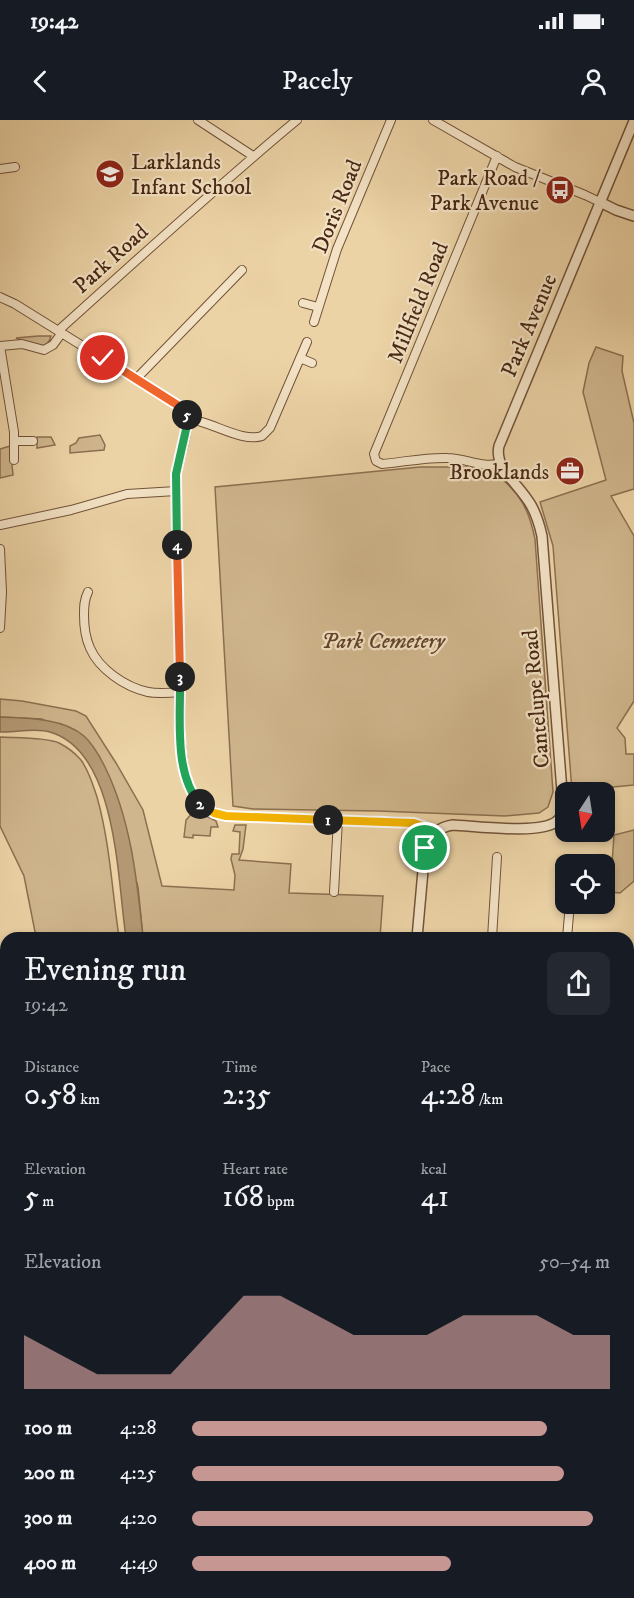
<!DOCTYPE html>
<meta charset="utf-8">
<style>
:root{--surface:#171b24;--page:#242831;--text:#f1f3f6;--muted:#9ea1a6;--accent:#c59692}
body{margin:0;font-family:"IM FELL DW Pica",serif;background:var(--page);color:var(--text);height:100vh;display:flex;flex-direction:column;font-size:22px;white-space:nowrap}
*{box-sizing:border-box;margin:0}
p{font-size:20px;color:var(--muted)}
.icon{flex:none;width:33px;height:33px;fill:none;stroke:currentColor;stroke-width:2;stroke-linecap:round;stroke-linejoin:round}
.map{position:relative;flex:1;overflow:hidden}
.sheet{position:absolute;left:0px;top:812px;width:634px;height:668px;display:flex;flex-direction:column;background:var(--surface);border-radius:18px 18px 0 0;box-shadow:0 3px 9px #0003}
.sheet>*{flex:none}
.needle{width:39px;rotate:192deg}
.fabs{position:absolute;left:555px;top:662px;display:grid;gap:12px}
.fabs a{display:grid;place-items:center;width:60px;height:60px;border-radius:12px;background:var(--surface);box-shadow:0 3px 9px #0003;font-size:30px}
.pin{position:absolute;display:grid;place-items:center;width:51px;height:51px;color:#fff;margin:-26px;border:3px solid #fff;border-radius:50%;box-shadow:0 2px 6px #0007}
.km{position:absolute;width:30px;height:30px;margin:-15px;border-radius:50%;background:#222;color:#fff;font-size:16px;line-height:30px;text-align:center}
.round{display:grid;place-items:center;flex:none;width:63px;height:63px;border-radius:12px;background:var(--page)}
.overview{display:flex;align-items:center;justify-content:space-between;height:102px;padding:0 24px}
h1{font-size:33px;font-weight:600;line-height:45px}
.metrics{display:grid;grid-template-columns:repeat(3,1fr);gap:9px;height:102px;padding:6px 24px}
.metrics div{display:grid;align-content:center}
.metrics b{font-size:30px;font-weight:600}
.metrics small{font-size:16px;font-weight:400}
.metrics p{font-size:16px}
.chart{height:168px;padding:12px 24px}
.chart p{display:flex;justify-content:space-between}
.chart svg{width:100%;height:108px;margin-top:6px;fill:var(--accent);opacity:.7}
ul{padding:0 24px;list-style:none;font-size:20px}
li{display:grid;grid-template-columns:96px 72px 1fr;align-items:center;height:45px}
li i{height:15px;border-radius:8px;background:var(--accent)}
.status{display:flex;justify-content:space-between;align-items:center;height:42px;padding:0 30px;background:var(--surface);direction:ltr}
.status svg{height:16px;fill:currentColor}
header{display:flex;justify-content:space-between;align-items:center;height:78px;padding:0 24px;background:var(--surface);font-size:27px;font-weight:600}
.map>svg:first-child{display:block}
</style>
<div class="status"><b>19:42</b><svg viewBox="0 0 49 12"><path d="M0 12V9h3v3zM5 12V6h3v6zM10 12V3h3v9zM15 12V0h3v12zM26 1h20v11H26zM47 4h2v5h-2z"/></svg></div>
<header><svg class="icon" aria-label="back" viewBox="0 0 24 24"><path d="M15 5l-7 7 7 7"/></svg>Pacely<svg class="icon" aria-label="person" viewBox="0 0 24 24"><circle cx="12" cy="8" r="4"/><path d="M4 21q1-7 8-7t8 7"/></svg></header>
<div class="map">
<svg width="634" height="1478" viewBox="0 0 634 1478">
<rect width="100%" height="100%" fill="#ecd3a6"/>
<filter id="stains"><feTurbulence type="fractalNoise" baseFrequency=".00333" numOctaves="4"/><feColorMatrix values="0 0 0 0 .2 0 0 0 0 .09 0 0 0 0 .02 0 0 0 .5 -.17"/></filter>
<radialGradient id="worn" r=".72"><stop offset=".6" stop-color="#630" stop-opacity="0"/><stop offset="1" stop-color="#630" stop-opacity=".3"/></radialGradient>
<path fill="#d0b68d" stroke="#8c6f50" stroke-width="1.5" d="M38,216H51C47,234 28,223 16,218Z
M596,227L623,236L622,251L634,303V369L611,376L634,416V581L617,608L625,618L626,634H634V665L572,671L553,426L540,382L606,360L583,272L589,243Z
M100,315L105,325L104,330L70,333V326L76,323L79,318Z
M37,317H51L55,325L37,328Z
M10,326L13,355L0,358V329Z
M420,347H475L481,348C484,352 490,355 495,354C520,371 529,390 535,419L553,672L548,687L539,693L505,696L378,691L253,689L233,686L215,367Z
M0,579L22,581L76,591L86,596L116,643L143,690L162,766L234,770L235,755L231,739L232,734H239L240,712L233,711L235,705H246L243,729L239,740L291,744L289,773L383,776L380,817H143L138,767L99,636L42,599L0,597Z
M0,617C15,618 46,617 59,623C67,627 75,633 81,640C89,651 93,665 97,677C110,723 112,771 119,817H36L24,756L0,706Z
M195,690L216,701L218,707H211L210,716L193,715V718L184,717L186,700Z
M634,710V761L620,773L610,772L614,715Z
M6,1418V1461H0V1419Z
M0,1466H6V1473H48V1476L46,1478H0Z"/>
<path fill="#b49974" stroke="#896c4d" stroke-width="1.5" d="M0,597C26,598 64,598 84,616C93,624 100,637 105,647C131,700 137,760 143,817H126C117,760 118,632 50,612C34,607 16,613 0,612Z"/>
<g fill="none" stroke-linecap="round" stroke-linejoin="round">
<path stroke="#896c4d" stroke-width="3" d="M0,1463H6"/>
<g stroke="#715338" stroke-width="10">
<path id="minor" d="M198,0L253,36
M433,0L515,47L585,75L600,82
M497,36L374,334L376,341L382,344C404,342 427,337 448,338C465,338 484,349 500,343
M0,49L15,47
M0,177L15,184L179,286C183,289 186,292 187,297C190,310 177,344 176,360L181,624C184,658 188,687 226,696L406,702L414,703L436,711
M303,183L318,187
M314,202L337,129L391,0
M58,211C137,140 215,68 297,0
M0,226L14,312V340
M0,226L22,224L44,230L53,225L61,214
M300,238L312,243
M136,259L242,150
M188,299C211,301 242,323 262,316L270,308L307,222
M15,321H33
M0,405L71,390L127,374L176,371
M0,429L2,472L0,508
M88,472C84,480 84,487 84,495C84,506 85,517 90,528C99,549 125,567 148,572C158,574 170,573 181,572
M565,745H566
M334,772L338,700
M492,818L497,737
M567,818L570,783
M628,984L634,983
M628,1046L634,1048
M628,1259L634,1246
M628,1281H634"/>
</g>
<g stroke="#715338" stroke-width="12">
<path id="tertiary" d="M600,82L616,90L634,96
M417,818L425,728C430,715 439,707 453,705C476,706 541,715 557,701C563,697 563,691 563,684L542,416C534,380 523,375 503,349C499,341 497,334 499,326L634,1
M628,1126L634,1124
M0,1186L6,1183"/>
</g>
<g stroke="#482813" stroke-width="15">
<path id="primary" d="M471,1473L479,1474
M513,1475H526L542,1478
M108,1478L145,1473"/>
</g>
<use href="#minor" stroke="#f3e2c5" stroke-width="8"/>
<use href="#tertiary" stroke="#f3e2c5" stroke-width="9"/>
<use href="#primary" stroke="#ecd3a6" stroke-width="12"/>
</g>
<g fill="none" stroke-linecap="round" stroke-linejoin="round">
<g stroke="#fff" stroke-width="12">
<path id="split-1" d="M328,700L414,703L436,711L429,720L425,728"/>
</g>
<g stroke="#fff" stroke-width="12">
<path id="split-2" d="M200,684L214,693L226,696L328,700"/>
</g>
<g stroke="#fff" stroke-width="12">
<path id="split-3" d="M180,557C181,595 173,653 200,684"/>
</g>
<g stroke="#fff" stroke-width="12">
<path id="split-4" d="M177,425L180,557"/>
</g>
<g stroke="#fff" stroke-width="12">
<path id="split-5" d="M177,425L176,354L187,305V295"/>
</g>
<g stroke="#fff" stroke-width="12">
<path id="split-6" d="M103,238L179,286L185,291L187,295"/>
</g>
<use href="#split-1" stroke="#f5b400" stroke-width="8"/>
<use href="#split-2" stroke="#f5b400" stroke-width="8"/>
<use href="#split-3" stroke="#22a559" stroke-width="8"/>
<use href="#split-4" stroke="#f0652b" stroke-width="8"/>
<use href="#split-5" stroke="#22a559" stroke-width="8"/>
<use href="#split-6" stroke="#f0652b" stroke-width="8"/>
</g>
<defs>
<g id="school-disc" transform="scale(1.5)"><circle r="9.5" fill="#8f2418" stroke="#f3e2c5"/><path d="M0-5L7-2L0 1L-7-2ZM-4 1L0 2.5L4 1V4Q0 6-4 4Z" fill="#fff"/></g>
<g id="bus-disc" transform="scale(1.5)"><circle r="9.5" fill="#8f2418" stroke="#f3e2c5"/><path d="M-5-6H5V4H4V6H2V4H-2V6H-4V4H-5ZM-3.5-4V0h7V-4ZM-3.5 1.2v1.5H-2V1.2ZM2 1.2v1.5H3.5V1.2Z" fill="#fff"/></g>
<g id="office-disc" transform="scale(1.5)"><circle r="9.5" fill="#8f2418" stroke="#f3e2c5"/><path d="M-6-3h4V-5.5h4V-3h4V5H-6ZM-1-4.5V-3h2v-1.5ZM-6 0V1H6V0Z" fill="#fff"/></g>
</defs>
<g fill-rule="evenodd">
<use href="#school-disc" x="110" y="54"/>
<use href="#bus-disc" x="560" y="70"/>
<use href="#office-disc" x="570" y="351"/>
</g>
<g text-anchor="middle" stroke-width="4.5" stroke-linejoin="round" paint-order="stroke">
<g font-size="22" fill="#482813" stroke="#f3e2c5" text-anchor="end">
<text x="131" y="49" text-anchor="start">Larklands<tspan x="131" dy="25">Infant School</tspan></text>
<text x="539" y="65">Park Road /<tspan x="539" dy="25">Park Avenue</tspan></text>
<text x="549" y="359">Brooklands</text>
</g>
<g font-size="22" fill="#482813" stroke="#f3e2c5">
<text transform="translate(336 86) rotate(-68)" y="8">Doris Road</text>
<text transform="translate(110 138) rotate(-42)" y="8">Park Road</text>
<text transform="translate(417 182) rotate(-68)" y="8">Millfield Road</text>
<text transform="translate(528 205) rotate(-67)" y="8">Park Avenue</text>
<text transform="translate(535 579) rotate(-95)" y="8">Cantelupe Road</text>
</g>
<g font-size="22" font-style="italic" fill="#63442b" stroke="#f3e2c5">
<text x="383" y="528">Park Cemetery</text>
</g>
</g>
<rect width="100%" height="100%" filter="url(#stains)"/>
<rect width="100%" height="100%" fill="url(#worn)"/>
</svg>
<div class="fabs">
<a><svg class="needle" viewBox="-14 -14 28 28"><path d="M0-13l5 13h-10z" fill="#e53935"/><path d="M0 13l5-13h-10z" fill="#9ea1a6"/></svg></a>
<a><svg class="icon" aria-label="locate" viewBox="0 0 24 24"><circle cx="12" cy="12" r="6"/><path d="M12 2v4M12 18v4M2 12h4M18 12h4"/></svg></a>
</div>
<div class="pin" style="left:425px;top:728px;background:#1e9e55"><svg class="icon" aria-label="arrive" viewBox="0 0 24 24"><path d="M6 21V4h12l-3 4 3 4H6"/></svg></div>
<div class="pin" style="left:103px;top:238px;background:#d93025"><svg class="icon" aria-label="check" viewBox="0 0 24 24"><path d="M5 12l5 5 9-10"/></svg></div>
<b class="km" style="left:328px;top:700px">1</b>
<b class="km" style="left:200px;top:684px">2</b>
<b class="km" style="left:180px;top:557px">3</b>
<b class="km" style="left:177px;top:425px">4</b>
<b class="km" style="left:187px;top:295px">5</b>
<section class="sheet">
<div class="overview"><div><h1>Evening run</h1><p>19:42</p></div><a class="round"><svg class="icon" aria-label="share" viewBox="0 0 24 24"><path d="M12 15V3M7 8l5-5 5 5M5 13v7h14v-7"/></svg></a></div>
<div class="metrics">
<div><p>Distance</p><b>0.58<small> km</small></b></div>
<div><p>Time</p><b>2:35</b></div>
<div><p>Pace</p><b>4:28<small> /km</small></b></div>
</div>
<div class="metrics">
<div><p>Elevation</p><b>5<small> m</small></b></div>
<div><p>Heart rate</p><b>168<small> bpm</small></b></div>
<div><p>kcal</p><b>41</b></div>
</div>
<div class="chart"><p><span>Elevation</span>50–54 m</p>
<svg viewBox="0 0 160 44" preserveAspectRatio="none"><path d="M0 44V22L10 30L20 38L30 38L40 38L50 22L60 6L70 6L80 14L90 22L100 22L110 22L120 14L130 14L140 14L150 22L160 22V44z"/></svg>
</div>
<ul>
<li><b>100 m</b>4:28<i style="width:85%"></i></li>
<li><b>200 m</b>4:25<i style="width:89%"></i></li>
<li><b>300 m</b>4:20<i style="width:96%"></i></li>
<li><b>400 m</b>4:49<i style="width:62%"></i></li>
</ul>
</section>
</div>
